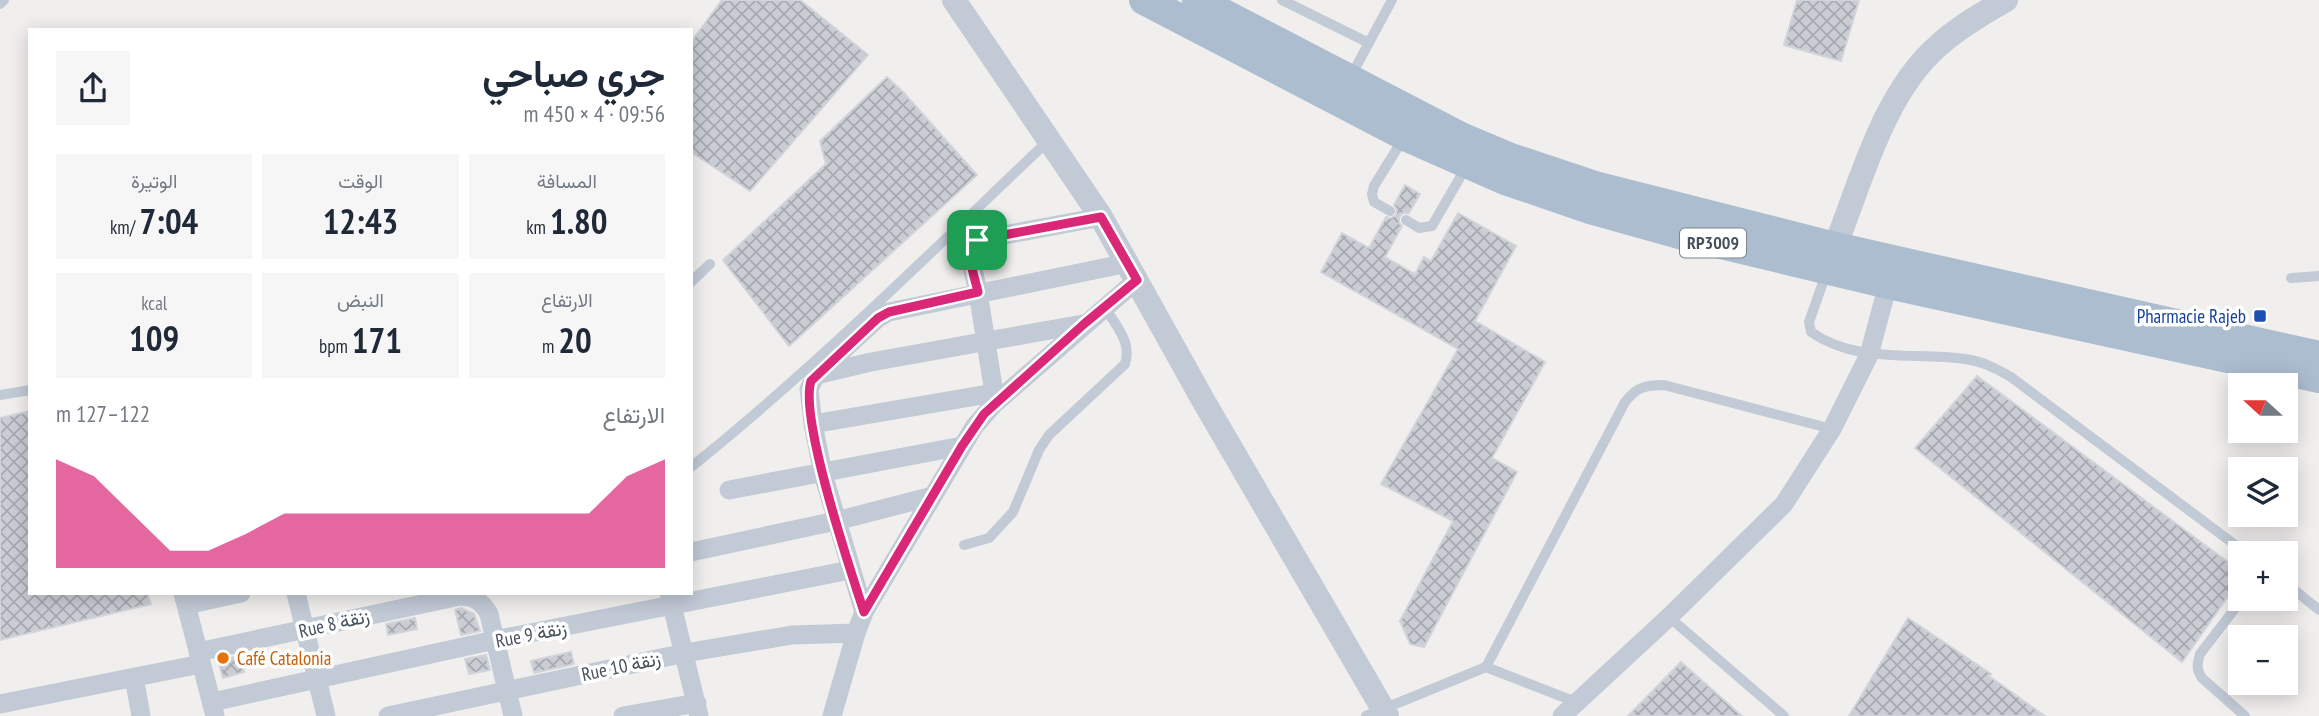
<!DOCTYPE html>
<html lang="ar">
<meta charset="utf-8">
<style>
:root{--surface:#fff;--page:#f6f6f7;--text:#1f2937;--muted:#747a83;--accent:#db2777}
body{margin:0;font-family:"PT Sans Narrow",Vazirmatn,sans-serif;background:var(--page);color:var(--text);direction:rtl;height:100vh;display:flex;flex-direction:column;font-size:26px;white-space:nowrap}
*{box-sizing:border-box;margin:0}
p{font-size:23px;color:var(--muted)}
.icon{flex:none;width:38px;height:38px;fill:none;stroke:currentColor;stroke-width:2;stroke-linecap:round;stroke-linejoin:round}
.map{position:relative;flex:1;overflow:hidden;direction:ltr}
.panel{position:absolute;left:28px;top:28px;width:665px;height:567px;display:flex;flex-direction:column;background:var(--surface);border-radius:0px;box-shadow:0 4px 18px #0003;direction:rtl}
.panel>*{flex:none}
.needle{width:46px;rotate:291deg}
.controls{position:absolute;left:2228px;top:373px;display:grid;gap:14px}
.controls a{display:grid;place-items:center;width:70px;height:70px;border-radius:0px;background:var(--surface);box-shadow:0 4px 18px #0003;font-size:35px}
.pin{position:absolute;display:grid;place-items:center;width:60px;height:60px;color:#fff;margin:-30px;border-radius:14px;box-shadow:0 4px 10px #0006}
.round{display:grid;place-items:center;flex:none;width:74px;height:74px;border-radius:0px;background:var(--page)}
.head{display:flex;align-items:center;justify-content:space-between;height:119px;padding:0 28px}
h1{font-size:38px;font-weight:700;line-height:52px}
.figures{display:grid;grid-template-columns:repeat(3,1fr);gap:10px;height:119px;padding:7px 28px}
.figures div{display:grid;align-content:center;border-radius:0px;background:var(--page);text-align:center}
.figures b{font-size:35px;font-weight:700}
.figures small{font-size:19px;font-weight:400}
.figures p{font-size:19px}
.chart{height:196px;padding:14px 28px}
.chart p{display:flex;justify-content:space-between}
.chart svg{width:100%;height:126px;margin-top:7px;fill:var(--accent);opacity:.7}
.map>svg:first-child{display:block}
</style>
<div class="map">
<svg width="2319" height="716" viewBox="0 0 2319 716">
<defs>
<pattern id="building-cross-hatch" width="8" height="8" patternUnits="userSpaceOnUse" patternTransform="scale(1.75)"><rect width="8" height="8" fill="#cacdd4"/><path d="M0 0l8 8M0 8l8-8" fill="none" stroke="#a6a9af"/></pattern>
</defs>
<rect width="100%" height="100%" fill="#f1eeee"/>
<path fill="url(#building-cross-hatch)" stroke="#d2d4db" stroke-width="2" d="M722,0H800L868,55L750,191L691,152V42Z
M1797,0H1859L1841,61L1784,45Z
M887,77L904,93L977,175L789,346L723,260L826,164L820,141Z
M1405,185L1420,194L1409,213H1403L1399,217V223L1402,226L1385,257L1415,274L1424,257L1431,261L1458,213L1516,246L1475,321L1545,362L1492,458L1517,472L1424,647L1410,644L1400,621L1453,521L1381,484L1458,349L1321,272L1342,233L1369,248L1386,217L1391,218L1396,215L1397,210L1394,205Z
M1977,376L2240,571V579L2182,662L1915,448Z
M30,411V593H147L151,604L0,640V418Z
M461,608L474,614L480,631L461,635L455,610Z
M415,618L417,629L388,635L386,624Z
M1908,618L1991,674L1989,676L2045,716H1849Z
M571,652L574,664L534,673L531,661Z
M486,655L490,670L469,674L465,659Z
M240,656L244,672L223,678L218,660Z
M1681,662L1742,716H1628Z"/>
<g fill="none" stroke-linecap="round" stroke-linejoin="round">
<path stroke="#c1cad5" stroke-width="10" d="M1282,0L1369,43
M0,4L4,0
M1351,76L1392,0
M1390,211L1374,202L1372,194L1374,186L1403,139
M1406,220L1419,228L1432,226L1466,167
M1827,271L1809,322L1811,332C1857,364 1913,352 1965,359C1982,361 1997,369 2011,377L2246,553
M2291,278L2319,276
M691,282L710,264
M0,395L30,390
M691,467C817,366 932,251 1049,140
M964,545L989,538L1013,512L1039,450L1049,435L1125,364C1132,341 1116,327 1105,307
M2286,583L2319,610
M2243,598L2200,654C2197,664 2196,669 2202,678L2245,716
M1669,617L1784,716
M1486,667L1576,702
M1366,716L1486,667L1625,402C1637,387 1645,385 1664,385L1832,429"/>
<path stroke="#c1cad5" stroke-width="19" d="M818,373L878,318L889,312L1128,263
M994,404V393L978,292L970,256L971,248L977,240L1101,217
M813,424L994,393
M729,490L962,446
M691,552L836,521L933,496
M183,593L215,716
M296,593L326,716
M669,593L699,716
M186,605L241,593
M864,612L823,474L813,424L809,389L816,375L871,362L1083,324
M198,652L460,596C473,596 482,601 489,614L513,716
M134,677L141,716
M212,702L495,640L850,570
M0,704L201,664
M388,716L685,653L792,635L856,633
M623,716L697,703
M832,716L856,633L864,612L974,427L994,404L1137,280
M1562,716L1669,617L1784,504L1832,429L1869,355L1888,284"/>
<path stroke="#c1cad5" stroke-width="24" d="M954,0L1101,217L1203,400L1387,716
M1835,247C1861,181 1884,92 1939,45C1959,27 1983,13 2006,0"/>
<path stroke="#acbdcf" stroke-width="30" d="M1144,0L1405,136L1505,180L1590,209L1683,235L1888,284L2319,378
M1197,0L1461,137L1511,158L1595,186L1835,247L2319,356"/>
</g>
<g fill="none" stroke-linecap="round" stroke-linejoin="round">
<g stroke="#fff" stroke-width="14">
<path id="route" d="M1101,217L1137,280L1084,324L984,414L962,446L864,612C850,569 799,418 811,381L878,318L889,312L978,292C974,274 965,256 977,240Z"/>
</g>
<use href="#route" stroke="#db2777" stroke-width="9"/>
</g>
<rect fill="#1a4fb4" stroke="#fff" stroke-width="2.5" x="2253" y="309" width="14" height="14" rx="3.5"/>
<circle fill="#e8710a" stroke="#fff" stroke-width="2.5" cx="223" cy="658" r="7"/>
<g text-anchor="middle" stroke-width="7" stroke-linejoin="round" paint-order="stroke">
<rect fill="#fff" stroke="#7d858e" stroke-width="2" x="1680" y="228.5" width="66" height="29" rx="5"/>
<g font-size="18" font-weight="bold" fill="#45515d">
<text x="1713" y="249">RP3009</text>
</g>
<g font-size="19" fill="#164399" stroke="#fff" text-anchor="end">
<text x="2246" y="323">Pharmacie Rajeb</text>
</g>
<g font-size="19" fill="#45515d" stroke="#fff">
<text transform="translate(334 623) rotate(-13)" y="7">Rue 8 زنقة</text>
<text transform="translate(531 634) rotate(-11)" y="7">Rue 9 زنقة</text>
<text transform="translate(621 666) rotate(-12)" y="7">Rue 10 زنقة</text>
</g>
<g font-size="19" fill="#c56008" stroke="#fff" text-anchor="start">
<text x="237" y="665">Café Catalonia</text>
</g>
</g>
</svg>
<div class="controls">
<a><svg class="needle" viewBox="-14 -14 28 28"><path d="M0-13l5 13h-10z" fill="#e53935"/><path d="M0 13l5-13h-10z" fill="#747a83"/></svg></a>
<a><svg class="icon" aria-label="layers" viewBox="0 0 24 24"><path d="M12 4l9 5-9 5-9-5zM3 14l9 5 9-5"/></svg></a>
<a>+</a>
<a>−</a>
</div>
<div class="pin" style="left:977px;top:240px;background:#1e9e55"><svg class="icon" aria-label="arrive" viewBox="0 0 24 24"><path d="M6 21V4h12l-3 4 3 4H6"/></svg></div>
<section class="panel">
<div class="head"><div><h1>جري صباحي</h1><p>09:56 · 4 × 450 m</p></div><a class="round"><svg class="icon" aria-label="share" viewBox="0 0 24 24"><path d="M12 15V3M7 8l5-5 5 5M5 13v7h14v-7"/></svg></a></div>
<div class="figures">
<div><p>المسافة</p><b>1.80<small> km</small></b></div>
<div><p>الوقت</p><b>12:43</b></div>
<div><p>الوتيرة</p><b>7:04<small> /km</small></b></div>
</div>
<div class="figures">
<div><p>الارتفاع</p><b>20<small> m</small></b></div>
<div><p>النبض</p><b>171<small> bpm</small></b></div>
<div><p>kcal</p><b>109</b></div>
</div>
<div class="chart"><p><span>الارتفاع</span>122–127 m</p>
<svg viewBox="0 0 160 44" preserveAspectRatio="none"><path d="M0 44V6L10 12L20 25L30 38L40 38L50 32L60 25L70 25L80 25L90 25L100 25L110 25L120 25L130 25L140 25L150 12L160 6V44z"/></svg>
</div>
</section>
</div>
